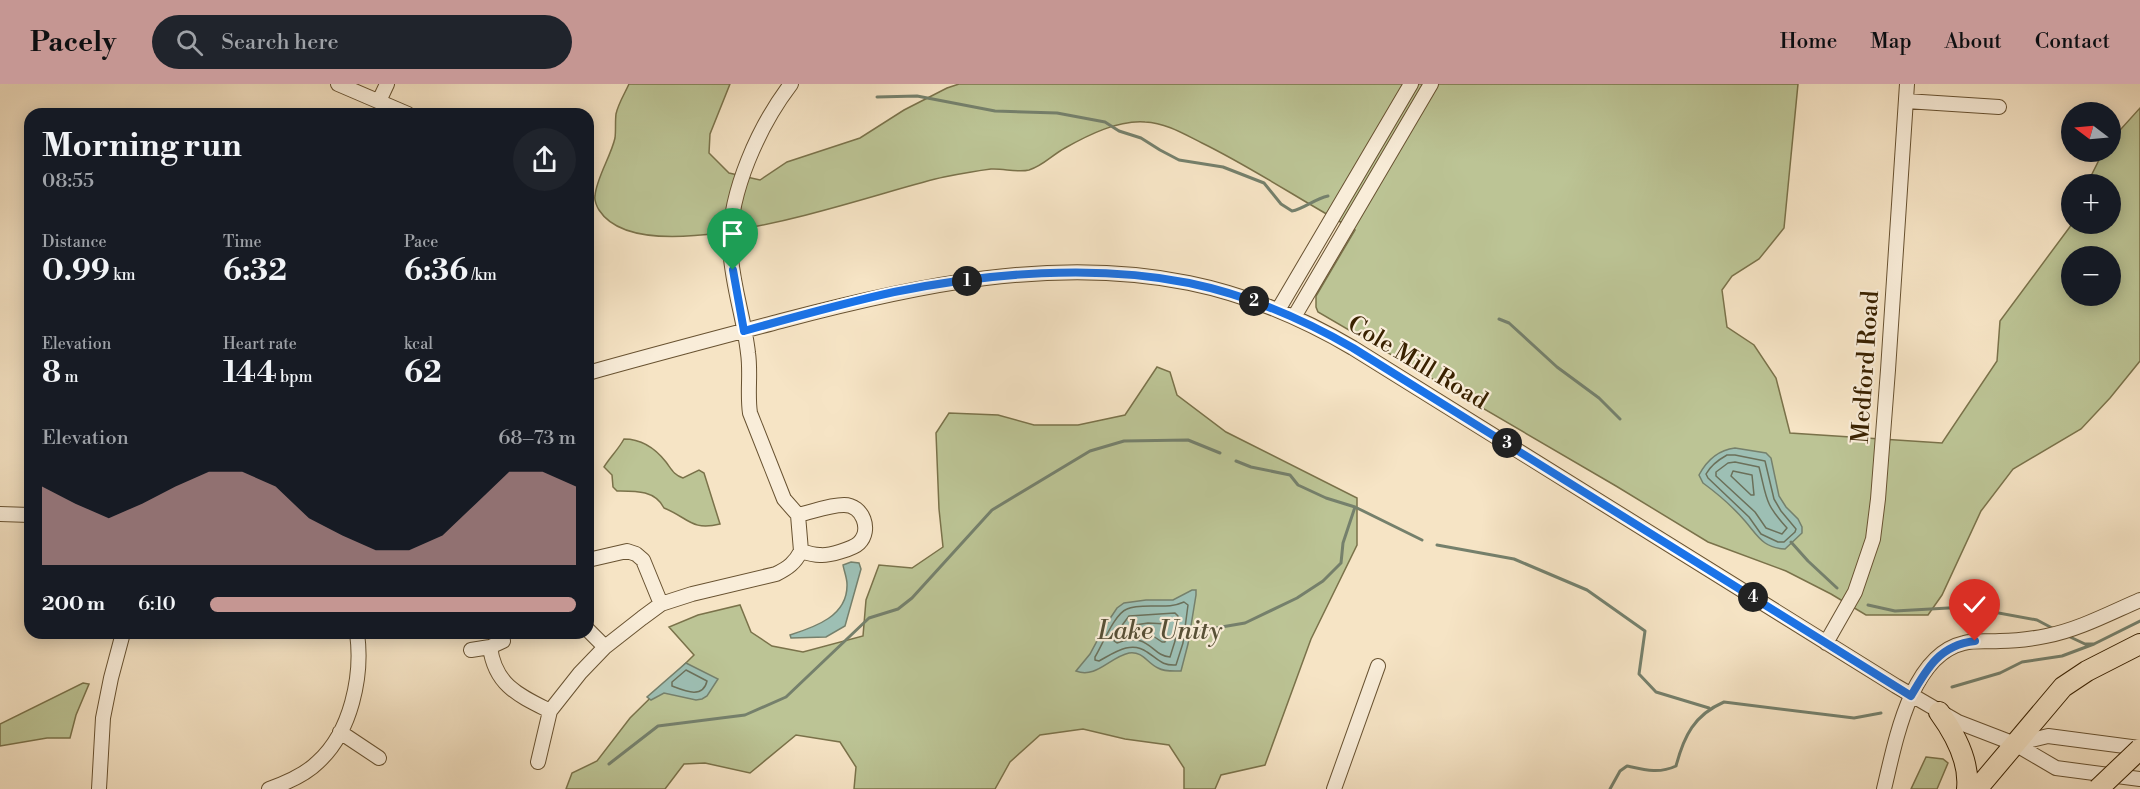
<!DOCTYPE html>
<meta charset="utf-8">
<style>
:root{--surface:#171b24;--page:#20242c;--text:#f1f3f6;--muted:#9ea1a6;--accent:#c59692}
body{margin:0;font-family:"Libre Bodoni",serif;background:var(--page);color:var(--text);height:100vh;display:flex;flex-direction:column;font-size:22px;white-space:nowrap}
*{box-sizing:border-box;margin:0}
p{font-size:20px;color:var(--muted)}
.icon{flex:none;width:33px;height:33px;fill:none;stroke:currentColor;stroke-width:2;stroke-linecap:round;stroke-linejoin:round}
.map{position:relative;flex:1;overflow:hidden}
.sheet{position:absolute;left:24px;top:24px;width:570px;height:531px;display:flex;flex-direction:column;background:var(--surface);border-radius:18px;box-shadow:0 3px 15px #0003}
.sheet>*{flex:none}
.needle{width:39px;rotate:286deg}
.fabs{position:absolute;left:2061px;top:18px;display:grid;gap:12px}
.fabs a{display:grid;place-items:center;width:60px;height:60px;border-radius:50%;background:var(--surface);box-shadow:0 3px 15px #0003;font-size:30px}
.pin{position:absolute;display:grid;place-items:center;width:51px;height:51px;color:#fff;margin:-62px -26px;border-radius:50% 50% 50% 0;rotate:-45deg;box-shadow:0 0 6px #0007}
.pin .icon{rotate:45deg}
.km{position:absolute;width:30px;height:30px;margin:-15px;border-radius:50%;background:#222;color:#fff;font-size:16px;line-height:30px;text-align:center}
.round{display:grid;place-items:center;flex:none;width:63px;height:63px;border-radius:32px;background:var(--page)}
.overview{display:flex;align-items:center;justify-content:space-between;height:102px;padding:0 18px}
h1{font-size:33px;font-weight:700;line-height:45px}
.figures{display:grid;grid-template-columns:repeat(3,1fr);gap:9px;height:102px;padding:6px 18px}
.figures div{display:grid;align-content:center}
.figures b{font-size:30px;font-weight:700}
.figures small{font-size:16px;font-weight:400}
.figures p{font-size:16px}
.chart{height:168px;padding:12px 18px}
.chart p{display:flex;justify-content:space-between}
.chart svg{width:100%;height:108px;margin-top:6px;fill:var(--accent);opacity:.7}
ul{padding:0 18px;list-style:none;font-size:20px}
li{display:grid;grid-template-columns:96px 72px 1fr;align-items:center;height:45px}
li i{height:15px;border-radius:8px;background:var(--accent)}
header{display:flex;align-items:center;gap:36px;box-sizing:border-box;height:84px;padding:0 30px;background:var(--accent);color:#111}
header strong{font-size:28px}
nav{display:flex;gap:33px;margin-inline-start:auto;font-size:21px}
.search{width:420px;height:54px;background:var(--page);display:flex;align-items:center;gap:15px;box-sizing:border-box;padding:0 21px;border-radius:33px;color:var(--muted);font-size:22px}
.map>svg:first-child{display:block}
</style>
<header>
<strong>Pacely</strong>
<div class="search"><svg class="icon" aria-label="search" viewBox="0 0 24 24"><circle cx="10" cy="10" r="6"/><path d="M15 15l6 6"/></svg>Search here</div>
<nav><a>Home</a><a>Map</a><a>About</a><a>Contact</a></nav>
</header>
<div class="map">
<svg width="2140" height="705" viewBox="0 0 2140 705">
<rect width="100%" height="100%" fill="#f6e4c5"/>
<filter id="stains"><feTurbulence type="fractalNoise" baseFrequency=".00333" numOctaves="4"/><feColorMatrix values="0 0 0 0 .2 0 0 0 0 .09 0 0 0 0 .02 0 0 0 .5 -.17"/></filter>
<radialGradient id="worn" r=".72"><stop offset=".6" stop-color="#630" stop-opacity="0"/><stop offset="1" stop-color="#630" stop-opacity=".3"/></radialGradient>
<path fill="#bcc495" stroke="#7a724a" stroke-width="1.5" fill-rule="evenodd" d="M629,0H730L710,50L709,69L729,89L760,96L787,78L860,54L904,26L947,4L959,0H1798L1784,144L1759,175L1732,192L1722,206L1727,243L1754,261L1776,294L1790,349L1942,359L1997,277L2000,237L2072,140H2110V100H2087L2103,68H2110L2111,56L2140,24V277L2110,314L2081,345L2013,385L1981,427L1942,511L1928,531H1866L1831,510L1786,487L1708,458L1616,402L1318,228L1316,223V212L1355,146C1303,118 1255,85 1202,59C1184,50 1166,39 1145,38C1118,36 1088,51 1065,64C1052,71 1043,82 1029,86C1017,89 1003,84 991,85C975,87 959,90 944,93C877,107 644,196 599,126C597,123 594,116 595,112C596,95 611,72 615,54C616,46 615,38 616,30C618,20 625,9 629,0ZM2072,172H2110V212H2072Z
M1157,283L1170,288L1177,311L1226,348L1357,414V461L1311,555L1265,681L1221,691L1215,705H1184V684L1169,661L1125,655L1083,645L1040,651L1010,678L995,705H854L856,683L840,658L796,651L750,689L705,679L684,680L665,705H566L572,689L597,677L630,634L694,571L669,543L698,531L740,521L751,548L772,562L803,568L863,552L866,516L879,481L912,484L943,463L939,425L936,349L949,329L998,331L1034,341H1078L1125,331Z
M624,355C641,355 655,364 666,378C672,386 674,391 683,394L699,386L704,389L720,440C691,447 689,434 664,424C655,406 635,407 617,407L613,403L612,391L604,383C610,373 618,366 624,355Z
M83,599L89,600L76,631L70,654H47L0,662V640Z
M1926,673L1943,675L1948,679L1937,705H1911Z"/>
<path fill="#9dbfb4" stroke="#75806c" stroke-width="1.5" d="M1735,364L1766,369L1771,374L1779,412L1786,423L1798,435L1802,443V449L1785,465C1763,464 1758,452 1745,437C1733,423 1718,410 1703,399L1699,391C1707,376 1718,366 1735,364Z
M851,478L859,479L861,485L845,542L826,553L791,554L790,551C815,543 848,532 847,500C847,494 844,487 843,481Z
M1192,506H1196V511L1188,560L1181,587C1174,587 1165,588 1158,584C1147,579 1143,567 1129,569C1110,573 1096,595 1076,587L1090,570L1105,542L1117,524L1124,519L1146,516H1173Z
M686,579L718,595L707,612L702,615L696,616L664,609L651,616L647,613Z"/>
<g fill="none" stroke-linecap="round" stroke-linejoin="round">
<path stroke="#6b705a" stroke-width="1.5" d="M1727,371H1735L1765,377L1774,415L1781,427L1796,445L1795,448L1784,458H1778L1761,450L1749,433L1708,394L1706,390C1711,381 1718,376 1727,371Z
M1735,378L1759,383C1767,414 1764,419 1787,444L1782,450L1766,444L1755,428L1716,392V388L1728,379Z
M1733,387L1752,391L1754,411H1751L1731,392Z
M1184,518L1188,521L1183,559L1176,581C1162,582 1158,575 1147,568C1131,556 1114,569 1099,577L1095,576V573C1102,562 1114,530 1127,525C1133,522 1144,522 1151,522C1163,522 1173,523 1184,518Z
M1175,529L1178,532L1175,557L1170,573C1151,572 1150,547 1117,559L1114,557L1117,548L1129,532Z
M1148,539L1167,540L1165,558H1162L1153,552L1133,544L1135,541Z
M686,586L707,597C703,615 685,607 672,602V598Z"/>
<path stroke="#75806c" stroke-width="3" d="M877,13L917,12L995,27L1057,29L1105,38L1119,47L1141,54L1160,66L1179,76L1223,83L1264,99L1281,120L1292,127C1304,125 1314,115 1328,112
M1499,235L1509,239L1557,283L1599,314L1620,335
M1236,377L1251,383L1290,391L1298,401L1326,414L1355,423L1422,456
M1791,458L1808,477L1837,504
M1437,461L1514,475L1587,506L1645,547L1639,590L1656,608L1709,624
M1868,521L1895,527L1966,523L2037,536L2054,545
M1198,547L1245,539L1297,514L1323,497L1341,479L1343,459L1355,423
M2068,552L2085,560H2094
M1952,603L2000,589L2022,578L2062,572L2094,560L2140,537
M609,680L658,642L745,631L786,613L869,534L898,525L912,514L992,426L1090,367L1124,357L1188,356L1220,369
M1610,705L1620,687L1627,682C1645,686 1659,690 1676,682C1684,652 1694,631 1724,618L1854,634L1881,629"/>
<g stroke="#685231" stroke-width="16">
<path id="minor" d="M338,0L408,30
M791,0C759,42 729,108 730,161C731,198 744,233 748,269C751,289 747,309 750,329L784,415L798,431L801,467
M379,17L387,0
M1906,17L1999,23
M1278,226L1411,0
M1294,233L1431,0
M588,289C652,271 717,254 781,237C913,202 1053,171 1189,199C1248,211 1302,234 1353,264L1896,602L1958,638L2015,660L2056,684L2140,695
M0,430L30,431
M798,431C812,428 829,421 844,421C863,421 872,446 859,459C853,465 828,472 820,471C814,471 807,469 801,467
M588,476L627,467L636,470L643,476L661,520
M588,546L605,563
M1826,559L1855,508L1873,455L1878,415L1888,286L1907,0
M490,563C495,601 518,611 550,627
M471,566L490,563L503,557
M340,648L379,674
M2015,660L2048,652L2140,664
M538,678L550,627L580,589L605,563L642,534L661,520L692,510L776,490C788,484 795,479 801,467
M99,705L103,634L111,594L123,549
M269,705C286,699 305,691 318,678C351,648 363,592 357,549
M1334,705L1378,582
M1884,705C1895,660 1910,571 1964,559C1976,556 1988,558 2000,557C2015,557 2031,555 2046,552C2078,546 2110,529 2140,516"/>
</g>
<g stroke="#392100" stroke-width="22">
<path id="highway" d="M1939,628C1955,650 1970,677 1967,705
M1977,705L2063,603L2087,587L2140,560"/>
</g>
<use href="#minor" stroke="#f9edd9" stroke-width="14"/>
<use href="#highway" stroke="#f6e4c5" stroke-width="20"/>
<g stroke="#392100" stroke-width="22" stroke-linecap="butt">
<path id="highway-bridge" d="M2098,705L2140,665"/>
</g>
<use href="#highway-bridge" stroke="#f6e4c5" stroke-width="20"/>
</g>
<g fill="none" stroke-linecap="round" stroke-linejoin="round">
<g stroke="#fff" stroke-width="12">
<path id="route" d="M733,186L744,247C794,233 844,219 894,208C987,189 1096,180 1189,199C1247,211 1301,234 1353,264L1911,612C1927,584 1940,561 1975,557"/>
</g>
<use href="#route" stroke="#1a73e8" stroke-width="8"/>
</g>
<g text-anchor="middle" stroke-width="4.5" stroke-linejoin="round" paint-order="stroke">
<g font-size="24" fill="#392100" stroke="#f9edd9">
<text transform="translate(1418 278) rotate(31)" y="8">Cole Mill Road</text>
<text transform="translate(1865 283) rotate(-86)" y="8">Medford Road</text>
</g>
<g font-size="26" font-style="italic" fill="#575036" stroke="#f9edd9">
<text x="1160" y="555">Lake Unity</text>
</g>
</g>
<rect width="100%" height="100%" filter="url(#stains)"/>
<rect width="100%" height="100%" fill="url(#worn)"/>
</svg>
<div class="fabs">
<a><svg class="needle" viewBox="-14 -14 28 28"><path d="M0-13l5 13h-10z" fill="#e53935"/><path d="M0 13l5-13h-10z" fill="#9ea1a6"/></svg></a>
<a>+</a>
<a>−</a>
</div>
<div class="pin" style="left:733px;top:186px;background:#1e9e55"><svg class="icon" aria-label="arrive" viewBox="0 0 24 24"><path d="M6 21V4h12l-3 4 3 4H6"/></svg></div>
<div class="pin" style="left:1975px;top:557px;background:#d93025"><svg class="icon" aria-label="check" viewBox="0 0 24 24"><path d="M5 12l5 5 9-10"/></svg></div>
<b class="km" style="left:967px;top:197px">1</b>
<b class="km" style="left:1254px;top:217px">2</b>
<b class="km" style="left:1507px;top:359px">3</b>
<b class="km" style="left:1753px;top:513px">4</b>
<section class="sheet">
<div class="overview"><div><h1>Morning run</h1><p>08:55</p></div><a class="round"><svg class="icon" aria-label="share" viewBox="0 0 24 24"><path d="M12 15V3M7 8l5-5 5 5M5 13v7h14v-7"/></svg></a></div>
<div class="figures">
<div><p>Distance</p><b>0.99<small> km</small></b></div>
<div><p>Time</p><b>6:32</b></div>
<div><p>Pace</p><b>6:36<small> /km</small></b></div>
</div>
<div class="figures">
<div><p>Elevation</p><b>8<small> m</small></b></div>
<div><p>Heart rate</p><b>144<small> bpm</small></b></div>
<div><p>kcal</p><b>62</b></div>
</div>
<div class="chart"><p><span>Elevation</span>68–73 m</p>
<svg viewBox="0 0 160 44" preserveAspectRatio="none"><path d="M0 44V12L10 19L20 25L30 19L40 12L50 6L60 6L70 12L80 25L90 32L100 38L110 38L120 32L130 19L140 6L150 6L160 12V44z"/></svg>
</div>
<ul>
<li><b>200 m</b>6:10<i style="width:100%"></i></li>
</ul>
</section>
</div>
